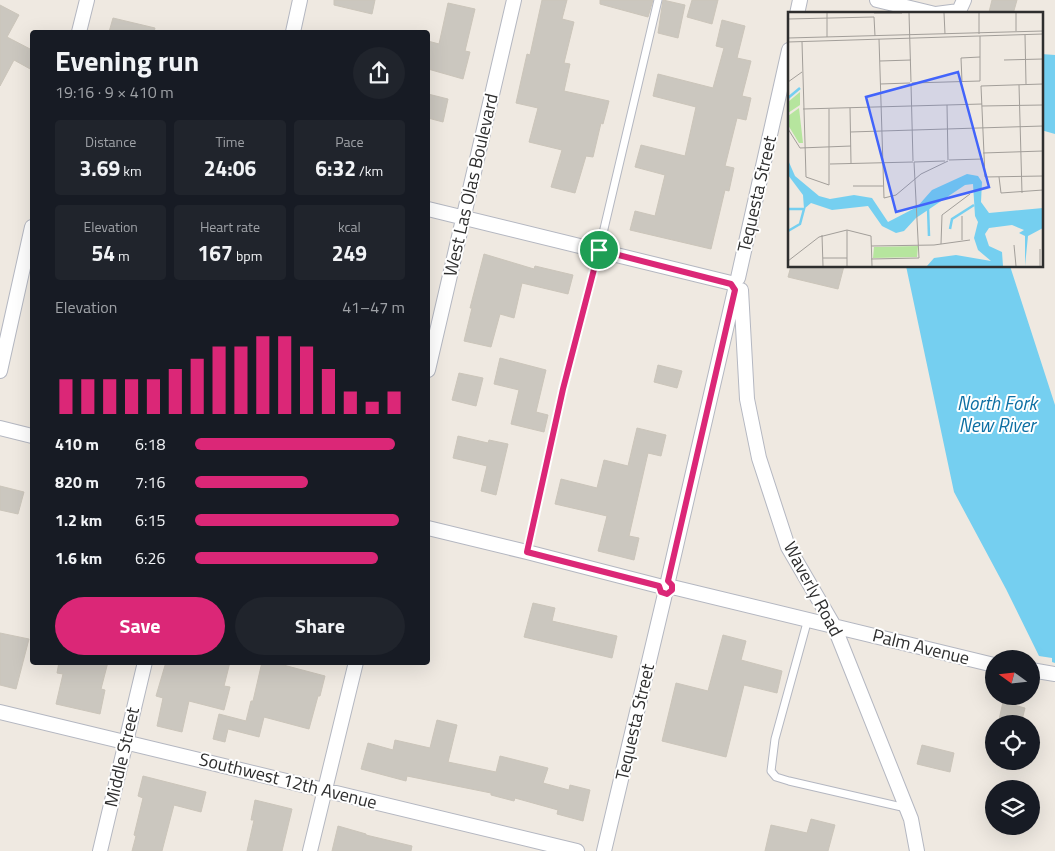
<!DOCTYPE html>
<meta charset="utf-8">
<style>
:root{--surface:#171b24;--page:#20242c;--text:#f1f3f6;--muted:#9ea1a6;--accent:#db2777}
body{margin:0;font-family:"Titillium Web",sans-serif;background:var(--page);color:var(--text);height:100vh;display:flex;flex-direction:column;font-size:19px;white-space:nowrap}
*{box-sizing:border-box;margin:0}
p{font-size:16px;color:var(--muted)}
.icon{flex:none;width:28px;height:28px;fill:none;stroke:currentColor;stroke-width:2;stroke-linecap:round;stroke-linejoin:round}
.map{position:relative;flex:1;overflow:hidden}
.details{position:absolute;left:30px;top:30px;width:400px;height:635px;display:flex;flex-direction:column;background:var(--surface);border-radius:5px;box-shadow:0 5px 20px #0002}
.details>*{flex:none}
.needle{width:32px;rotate:285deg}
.buttons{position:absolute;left:985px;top:650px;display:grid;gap:10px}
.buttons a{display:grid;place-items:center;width:55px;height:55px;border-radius:50%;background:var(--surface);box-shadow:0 5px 20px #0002;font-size:25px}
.pin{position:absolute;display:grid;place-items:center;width:42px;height:42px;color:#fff;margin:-21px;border:2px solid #fff;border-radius:50%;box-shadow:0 1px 5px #0007}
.round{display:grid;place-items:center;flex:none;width:52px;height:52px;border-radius:26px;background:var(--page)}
.headline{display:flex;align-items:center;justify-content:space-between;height:85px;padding:0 25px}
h1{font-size:28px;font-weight:700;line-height:38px}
.stats{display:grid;grid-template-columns:repeat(3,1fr);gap:8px;height:85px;padding:5px 25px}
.stats div{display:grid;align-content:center;border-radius:5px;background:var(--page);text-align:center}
.stats b{font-size:21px;font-weight:700}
.stats small{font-size:14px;font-weight:400}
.stats p{font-size:14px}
.chart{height:140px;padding:10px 25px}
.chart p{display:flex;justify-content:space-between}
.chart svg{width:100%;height:90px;margin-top:5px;stroke:var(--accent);stroke-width:6}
.primary-button{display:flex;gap:10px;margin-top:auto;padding:10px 25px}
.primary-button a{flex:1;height:58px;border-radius:30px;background:var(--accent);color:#fff;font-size:20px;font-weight:700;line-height:58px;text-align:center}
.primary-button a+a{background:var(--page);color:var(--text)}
ul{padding:0 25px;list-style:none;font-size:16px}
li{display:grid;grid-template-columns:80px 60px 1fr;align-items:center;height:38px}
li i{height:12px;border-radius:6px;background:var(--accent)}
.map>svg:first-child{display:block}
</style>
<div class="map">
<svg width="1055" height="851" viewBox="0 0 1055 851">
<rect width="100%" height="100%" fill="#efe9e1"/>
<path fill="#75cff0" d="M1041,54L1055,55V134L1041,130Z
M906,266H1010L1055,405V663L1052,662V658L1039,656L1006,589L954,492Z"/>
<path fill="#cbc7bf" stroke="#cbc5ba" d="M334,0H375L372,14L334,5Z
M542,0H567L562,19L574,22L564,63L570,64L564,91L609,101L603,124L601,123L593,157L586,156L575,193L551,187L562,150L529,142L538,108L516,103L527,54L530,55Z
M600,0H653L648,17L600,4Z
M663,0L685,5L678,38L658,33Z
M692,0H718L712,24L687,17Z
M992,0H1017L1013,14H997L989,12Z
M448,3L475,9L465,51L470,52L463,79L428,69V41L439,44Z
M0,5L19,15L7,37L32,50V70L14,60L0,86Z
M113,18L155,28L154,32H109Z
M722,20L745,26L737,58L751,61L742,96L751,98L746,120L737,118L725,166L734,168L729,191L725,190L711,249L630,230L635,211L655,216L665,175L635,167L641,145L685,156L696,107L653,96L658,74L713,88L724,48L716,46Z
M428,94L448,99L443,122L428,118Z
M484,254L534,269L535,266L573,275L568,294L522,283L514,318L500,314L491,347L464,341L472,308H470Z
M791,266H844L838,289L788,277Z
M500,358L546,370L536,412L548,415L544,432L511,424L519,390L494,384Z
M658,365L682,371L677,388L654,382Z
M459,373L483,378L476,406L452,400Z
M637,428L666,435L661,456L648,453L629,536L639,538L634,560L598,551L607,516L555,504L561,479L597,488L604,460L628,466Z
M458,436L488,443L489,440L508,444L496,495L481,491L487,466L453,458Z
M0,486L24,492L18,514L0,510Z
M533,603L555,608L552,621L617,636L612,658L524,637Z
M0,633L29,639L16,689L0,685Z
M723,635L746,641L741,660L782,671L777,693L744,685L726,757L662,741L676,683L708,691Z
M59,662H108L101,689L105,690L100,714L56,704L63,674L57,673Z
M166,662H230L224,686L230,687L224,710L189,701L182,732L157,726L163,698L156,696Z
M262,662H272L325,676L320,696H318L309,729L264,717L259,737L228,729L225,742L213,739L219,714L246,721L251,701H253Z
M1003,702L1025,708L1021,724H998Z
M437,720L457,725L448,762L496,772L500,756L548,768L543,783L569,790L570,785L590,790L583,821L557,814L558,810L515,798L514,801L491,795V793L407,776L406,781L361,769L368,743L393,750L395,740L430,748Z
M922,745L954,753L950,772L917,764Z
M143,776L206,792L201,812L174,805L162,851H132L136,836L134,835L143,798L138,796Z
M255,800L292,809L282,851H247L254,820H251Z
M811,819L835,825L828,851H765L771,825L807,833Z
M338,826L366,834V835L412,846L411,851H332Z"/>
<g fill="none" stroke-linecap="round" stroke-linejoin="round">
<g stroke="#b4b7c1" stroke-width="9">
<path id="lane" d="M527,552L563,389L599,250L658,0
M808,619L775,739L771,771L776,777L789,781L906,808"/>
</g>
<g stroke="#b4b7c1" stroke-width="16">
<path id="street" d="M877,0L935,14
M797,14L800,0
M936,14L959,11L964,0
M79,32L87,0
M293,32L300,0
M428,209L731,283
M738,278L789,50
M741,290L747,399L759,458L788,547L834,626L911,819L917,851
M428,370L514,0
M0,371L32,227
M0,428L32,436
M428,528L527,552L659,586
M668,581L735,290
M672,587L994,665
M1031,670L1055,674
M0,712L577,851
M100,851L145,662
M310,851L356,662
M604,851L665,594"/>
</g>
<use href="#lane" stroke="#fff" stroke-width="7"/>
<use href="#street" stroke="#fff" stroke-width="14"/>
</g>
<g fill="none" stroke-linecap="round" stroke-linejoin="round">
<g stroke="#fff" stroke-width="10">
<path id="route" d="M599,250L731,284L735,290L668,581L672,585V590L667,594L661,592L659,586L527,552L563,389Z"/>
</g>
<use href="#route" stroke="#db2777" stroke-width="6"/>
</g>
<g text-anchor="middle" stroke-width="4" stroke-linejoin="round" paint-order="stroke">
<g font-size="18" fill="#2e2e2e" stroke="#fff">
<text transform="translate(471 185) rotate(-77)" y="6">West Las Olas Boulevard</text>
<text transform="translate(757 194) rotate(-77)" y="6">Tequesta Street</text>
<text transform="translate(813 589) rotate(62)" y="6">Waverly Road</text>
<text transform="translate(921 647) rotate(14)" y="6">Palm Avenue</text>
<text transform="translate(635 722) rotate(-77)" y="6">Tequesta Street</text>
<text transform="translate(122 757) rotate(-77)" y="6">Middle Street</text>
<text transform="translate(288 781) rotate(14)" y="6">Southwest 12th Avenue</text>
</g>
<g font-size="19" font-style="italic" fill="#0d6fa3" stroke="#fff">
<text x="997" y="410">North Fork<tspan x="997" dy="22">New River</tspan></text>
</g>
</g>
<g transform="translate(788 12)">
<rect width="255" height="255" fill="#efe9e1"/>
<path d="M12,80V93L0,101V90ZM11,96L15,131H11L0,113V104ZM130,234L129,245L85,246L86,235Z" fill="#b6e59e"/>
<path d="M0,148L7,164L31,184L42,187L66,183L84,186L100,210L129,195L144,178L179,162L190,164L194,170L193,190L201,201L255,196V216L240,224L237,254V224L231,221L236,218L224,213L201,216L197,222L201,234L214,240L215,254H139L146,246L168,243L203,249L190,238L186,226L190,210L187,204L185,172L177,173L128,206L116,219L108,221L94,214L80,194L44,198L23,191L16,197L15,183L0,163Z" fill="#75cff0"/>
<path fill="none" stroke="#75cff0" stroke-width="2.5" d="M0,86L12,76M140,196L141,224M0,197H16L12,212L0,219M162,217L164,207L186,193"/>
<path fill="none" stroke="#a29e99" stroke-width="1" d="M39,1V25M86,1H114M121,1L123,70M156,1L157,22M191,1V22M228,1V19M86,5L87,24M0,7L86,5M237,23L238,72M0,26L255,19M91,27L96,186L108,183L133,162L160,149M0,30L255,22M14,30L18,165L41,173V97M216,48L255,47M92,49L123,48M0,70L14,60M174,70L173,46L192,45M124,71L192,69V24M92,72L122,71M123,72L125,149M255,72L193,74L197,165L255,164M231,73L234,181M159,93L160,148M194,94L255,93M62,96L63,151M15,97L194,92M0,117L12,136L63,134M62,120L255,114M195,141L255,139M161,148L195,147M126,150L157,149M42,152L125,150M211,165L213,181L255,178M65,174H95M59,218V254M34,223L35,254M174,228V204M153,232L154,203L182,182M226,233L228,254M83,234L146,233L182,228M252,237V254M35,246H59M83,247L131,246L126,150M0,249L31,225L59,218L83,224L84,254"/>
<path fill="#4264fb" fill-opacity="0.15" stroke="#4264fb" stroke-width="2.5" d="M170,60L201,175L108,200L78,85Z"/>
<rect width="255" height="255" fill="none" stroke="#2e2e2e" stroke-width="2.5"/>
</g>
</svg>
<div class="buttons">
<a><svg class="needle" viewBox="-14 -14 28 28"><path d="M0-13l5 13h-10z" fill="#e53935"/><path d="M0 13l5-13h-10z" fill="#9ea1a6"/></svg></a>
<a><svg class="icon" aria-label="locate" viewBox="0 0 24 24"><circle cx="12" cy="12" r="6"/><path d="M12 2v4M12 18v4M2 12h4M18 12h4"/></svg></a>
<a><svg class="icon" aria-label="layers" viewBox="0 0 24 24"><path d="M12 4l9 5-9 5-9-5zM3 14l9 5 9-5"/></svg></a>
</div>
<div class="pin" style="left:599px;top:250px;background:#1e9e55"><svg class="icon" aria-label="arrive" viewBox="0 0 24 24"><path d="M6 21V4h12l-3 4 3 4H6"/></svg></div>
<section class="details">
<div class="headline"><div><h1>Evening run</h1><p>19:16 · 9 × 410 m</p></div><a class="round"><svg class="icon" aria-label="share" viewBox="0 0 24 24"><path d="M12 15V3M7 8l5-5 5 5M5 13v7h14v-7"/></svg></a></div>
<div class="stats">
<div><p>Distance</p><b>3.69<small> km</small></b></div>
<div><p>Time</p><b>24:06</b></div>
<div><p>Pace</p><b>6:32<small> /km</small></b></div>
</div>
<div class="stats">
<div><p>Elevation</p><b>54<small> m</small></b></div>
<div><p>Heart rate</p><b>167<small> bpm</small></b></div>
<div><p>kcal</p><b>249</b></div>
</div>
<div class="chart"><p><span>Elevation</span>41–47 m</p>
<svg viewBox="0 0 160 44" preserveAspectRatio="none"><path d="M5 44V27M15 44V27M25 44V27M35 44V27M45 44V27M55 44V22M65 44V17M75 44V11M85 44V11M95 44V6M105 44V6M115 44V11M125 44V22M135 44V33M145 44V38M155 44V33"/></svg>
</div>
<ul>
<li><b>410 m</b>6:18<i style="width:95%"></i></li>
<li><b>820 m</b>7:16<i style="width:54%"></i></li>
<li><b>1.2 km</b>6:15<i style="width:97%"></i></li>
<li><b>1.6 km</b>6:26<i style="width:87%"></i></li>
</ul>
<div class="primary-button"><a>Save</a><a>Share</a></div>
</section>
</div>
